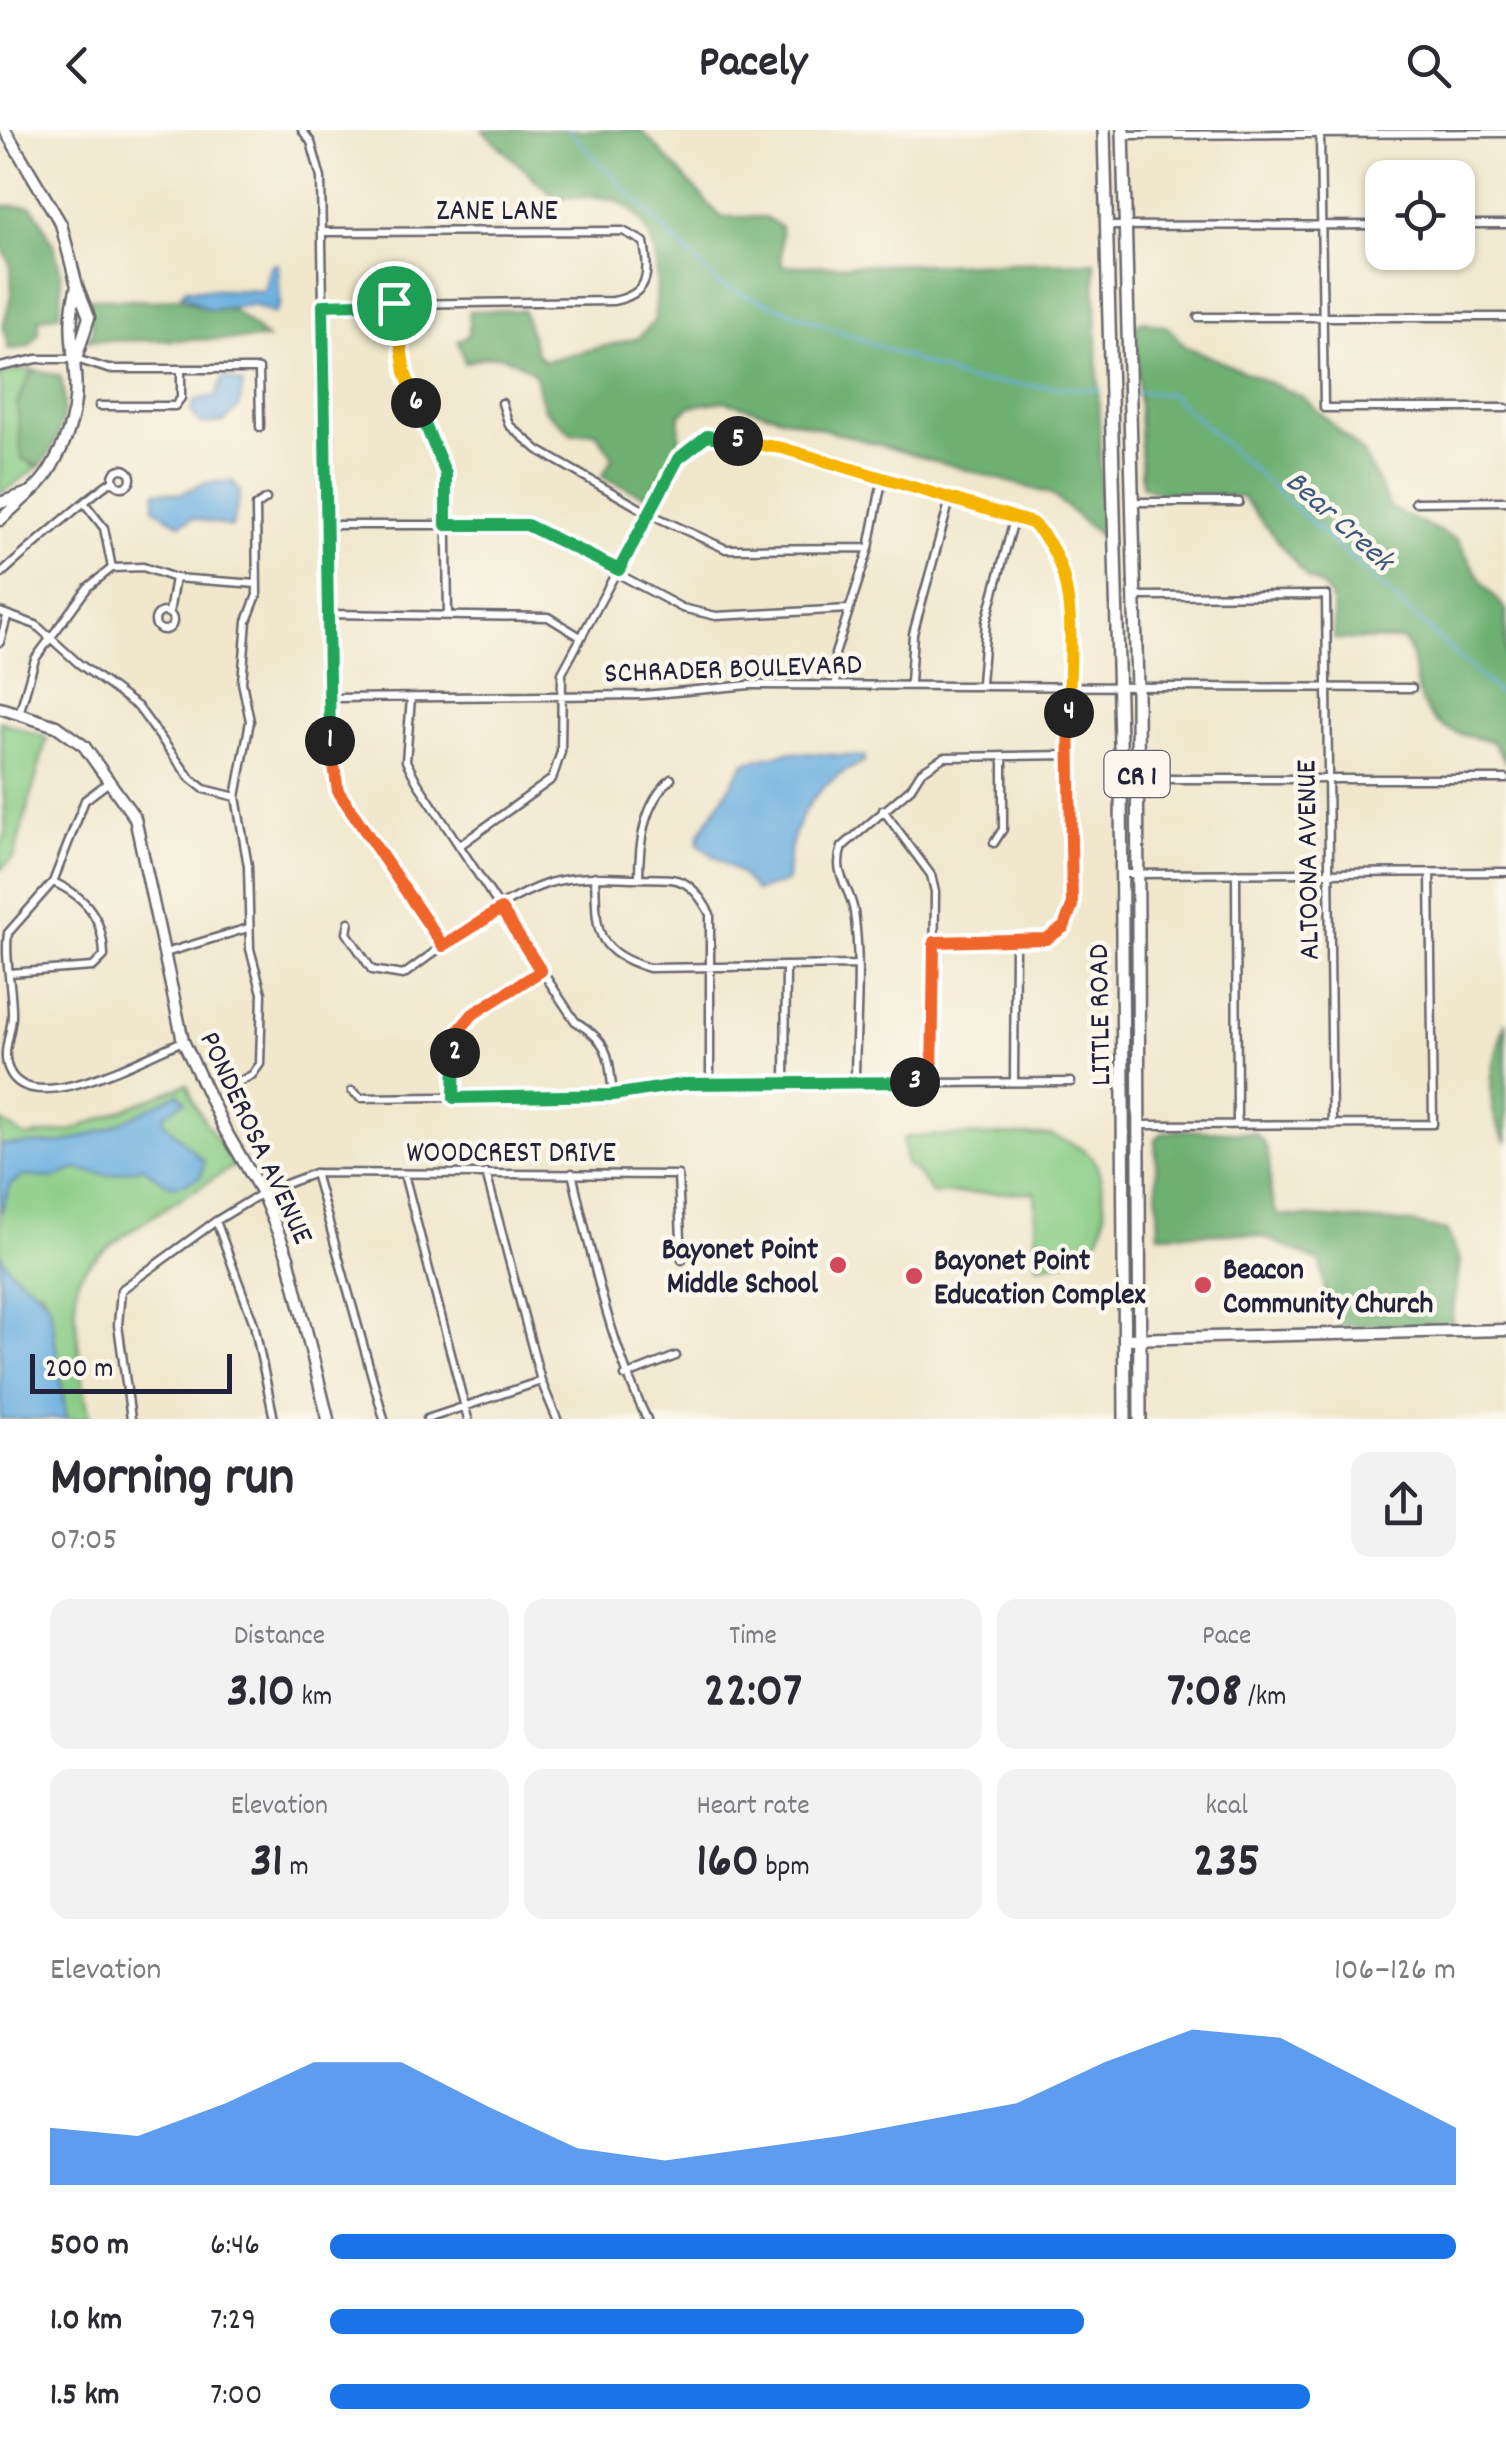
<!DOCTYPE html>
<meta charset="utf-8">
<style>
:root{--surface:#fff;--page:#f2f2f3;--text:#2b2b33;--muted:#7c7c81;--accent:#1a73e8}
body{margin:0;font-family:Dekko,sans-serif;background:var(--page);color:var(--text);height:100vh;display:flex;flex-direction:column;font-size:38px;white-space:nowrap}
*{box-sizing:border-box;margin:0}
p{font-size:32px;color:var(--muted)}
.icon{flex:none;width:55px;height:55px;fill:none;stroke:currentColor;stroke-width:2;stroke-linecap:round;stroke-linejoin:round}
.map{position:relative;height:1289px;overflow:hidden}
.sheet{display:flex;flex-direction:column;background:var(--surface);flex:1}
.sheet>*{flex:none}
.tools{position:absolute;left:1365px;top:30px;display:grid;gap:20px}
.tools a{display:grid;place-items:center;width:110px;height:110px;border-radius:20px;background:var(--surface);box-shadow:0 2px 8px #0004;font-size:50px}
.scale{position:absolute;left:30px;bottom:25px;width:202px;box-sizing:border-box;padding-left:10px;border:5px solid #22223b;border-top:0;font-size:28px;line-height:35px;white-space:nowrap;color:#22223b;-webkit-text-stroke:8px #fbf7ec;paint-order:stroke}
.pin{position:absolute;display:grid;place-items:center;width:85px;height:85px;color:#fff;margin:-42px;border:5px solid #fff;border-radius:50%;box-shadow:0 2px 10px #0007}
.km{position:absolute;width:50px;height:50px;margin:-25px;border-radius:50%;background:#222;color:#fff;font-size:28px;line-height:50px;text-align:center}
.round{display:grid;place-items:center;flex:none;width:105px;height:105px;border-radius:20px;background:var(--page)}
.headline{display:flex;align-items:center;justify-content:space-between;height:170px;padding:0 50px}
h1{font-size:55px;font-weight:700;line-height:75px}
.stats{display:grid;grid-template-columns:repeat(3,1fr);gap:15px;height:170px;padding:10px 50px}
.stats div{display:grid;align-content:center;border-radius:20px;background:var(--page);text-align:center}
.stats b{font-size:50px;font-weight:700}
.stats small{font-size:28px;font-weight:400}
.stats p{font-size:28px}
.chart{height:280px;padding:20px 50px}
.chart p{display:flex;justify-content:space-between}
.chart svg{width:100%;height:180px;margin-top:10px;fill:var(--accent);opacity:.7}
ul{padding:0 50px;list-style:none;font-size:32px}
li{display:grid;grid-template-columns:160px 120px 1fr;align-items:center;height:75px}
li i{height:25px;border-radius:12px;background:var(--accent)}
header{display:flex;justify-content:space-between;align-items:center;height:130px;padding:0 50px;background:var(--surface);font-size:45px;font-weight:700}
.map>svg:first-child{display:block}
</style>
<header><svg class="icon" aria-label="back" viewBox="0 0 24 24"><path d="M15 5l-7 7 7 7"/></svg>Pacely<svg class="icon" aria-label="search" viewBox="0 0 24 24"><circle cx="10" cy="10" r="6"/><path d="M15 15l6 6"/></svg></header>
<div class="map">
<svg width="1506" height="1289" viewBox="0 0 1506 1289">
<rect width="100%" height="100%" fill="#fbf7ec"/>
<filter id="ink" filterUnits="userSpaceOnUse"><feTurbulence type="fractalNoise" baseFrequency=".01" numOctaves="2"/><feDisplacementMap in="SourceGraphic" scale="20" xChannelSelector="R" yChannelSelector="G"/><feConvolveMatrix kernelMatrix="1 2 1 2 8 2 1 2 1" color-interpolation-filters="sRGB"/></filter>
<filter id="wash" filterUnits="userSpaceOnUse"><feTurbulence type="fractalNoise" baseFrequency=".0048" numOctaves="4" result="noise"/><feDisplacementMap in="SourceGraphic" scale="40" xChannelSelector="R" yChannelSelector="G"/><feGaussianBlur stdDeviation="2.25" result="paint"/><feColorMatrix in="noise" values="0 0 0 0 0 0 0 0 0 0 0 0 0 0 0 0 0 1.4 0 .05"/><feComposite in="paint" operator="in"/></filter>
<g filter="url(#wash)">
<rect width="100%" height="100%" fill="#f0e7cc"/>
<path fill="#89cc85" stroke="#567760" stroke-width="2.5" d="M28,239L38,241L30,244C13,284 22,295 31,335L40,336L0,364V244Z
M0,591L47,608L14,727L0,740V712L6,706Z
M187,954L197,979L234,1036C204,1056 87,1120 78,1150C70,1177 84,1260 90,1289H66L50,1175L40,1159L0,1161V991L26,1007L73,1000Z
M1050,1005C1065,1011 1080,1015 1091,1027C1100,1037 1101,1052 1103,1064C1111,1114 1084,1133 1037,1135L1035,1062L933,1064L915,1041L906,1036L903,1009L911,1006Z"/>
<path fill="#6eb072" stroke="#486956" stroke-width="2.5" d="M482,0H641L721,87H765L781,97L782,136L1095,132L1102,408L1051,364L725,271L691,276L680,285L679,315L648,367L602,347L613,327L596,302L572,304L544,279L534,243C507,224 496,221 465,233L458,211L469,205V181L523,180L536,222L544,231L638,208L654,192C659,151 663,94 618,72C600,63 574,68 555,68Z
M0,76H32C55,110 67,142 59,184L39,189V203L29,216L9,220L3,197L12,162L11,136L0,112Z
M178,167L210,180L232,179L267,209L87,211L93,201L89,168L158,171Z
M1144,191L1168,197L1185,216L1303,267L1363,323L1391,379L1458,410L1482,452L1506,480V632L1492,611C1450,605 1421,594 1415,547C1413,530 1413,525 1403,510L1334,509C1334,481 1338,460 1308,449L1242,367L1158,362L1142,356L1136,194Z
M38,241L60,246C70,276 61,312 40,336L22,329L17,274L30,244Z
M1506,891V1011C1480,972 1493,932 1506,891Z
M1180,1000L1254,1003C1281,1021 1261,1060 1278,1085L1412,1093L1447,1101L1460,1131L1451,1195L1340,1196L1327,1178L1321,1132L1264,1107L1239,1103L1159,1104L1155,1010L1161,1004Z"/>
<path fill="#6aafe0" stroke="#46688e" stroke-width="2.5" d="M278,134L280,175L274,184L253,175L210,180L181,164L187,159L264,161L270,136Z
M224,246L243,254L239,277L224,292L201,294L191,281L195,270L216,266Z
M233,351L240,363L232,397L193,388L180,394L154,378L156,361L180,364L205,353Z
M789,622L865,627L864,632C810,654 788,696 787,752L755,761L742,745L698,715L699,705L745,632Z
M179,963L185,971L165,983L163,991L204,1032L201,1046C174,1062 167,1057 144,1037L108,1045L76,1039L54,1048L23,1046L10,1055L0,1085V1015L63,1013L108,999Z
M0,1120C7,1149 36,1152 50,1175L66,1289H0Z"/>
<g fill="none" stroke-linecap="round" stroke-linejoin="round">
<path stroke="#6aafe0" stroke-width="2.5" d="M568,0L718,154L968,251L1100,260
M1136,262L1170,264L1506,570"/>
</g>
</g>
<g filter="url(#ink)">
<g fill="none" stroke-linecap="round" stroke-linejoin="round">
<g stroke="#6a676e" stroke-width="11">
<path id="street" d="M302,0L311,12L321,48L330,628L338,661L443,817
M1320,4L1324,278H1506
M1123,5L1506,3
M1458,94H1506
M1107,96L1382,95
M323,102L623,101L644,112C649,145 650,164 613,171L323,175
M394,173L405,241L446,345L448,485
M1198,187H1506
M0,237L37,229H76L108,239H259L260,297
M502,273L509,295L538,320L650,384L726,419L869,418
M99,276H175L181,268V239
M113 348a9 9 0 1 1 18 0a9 9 0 1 1-18 0Z
M1133,372H1239
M1415,372L1506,371
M86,375L104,398L112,438
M328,395H527L682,478L716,486L849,479
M0,445C15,431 103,354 114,350
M1135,466L1326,465L1332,995
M155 491a9 9 0 1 1 18 0a9 9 0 1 1-18 0Z
M0,482L36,495L78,533L138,577L190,648L204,659L236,667
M169,483L175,448
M329,484L548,487L579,506
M0,512L7,487
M910,553L913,504L951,366
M981,553L986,492L1015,386
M836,554L835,524L869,418L882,351
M331,568L644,565L749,555L1412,558
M411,568L406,631L417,652L575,891C611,914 608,924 613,965
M20,581L35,529L88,457L112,438L143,437L175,448L257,454
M1137,649H1506
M110,651L85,670L53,752L8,803C4,831 13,859 12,887C11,904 1,924 9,940C31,991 147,925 183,911
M883,680L931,745L935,762L933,952
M994,713L1003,699V626
M459,716L552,649L561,622L562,543L677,329L707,306L782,319L1032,393L1048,407L1066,442L1072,776L1064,797L1045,809L934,811
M1236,743L1237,995
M1122,744L1506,742
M595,746C597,800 592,820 649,838L855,835
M639,748C639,714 643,674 671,649
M349,792L347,803L372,840L403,845C447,814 497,770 549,753C576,745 606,747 634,748C676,749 688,743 710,784V954
M165,823L248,798
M9,843L93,837L104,826C103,788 87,767 53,752
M1014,952L1015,811
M855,953C855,898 862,837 854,782C850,756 832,745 842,717L911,658L921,642L944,627L1069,625
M785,955L786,836
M229,957L252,945L260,934L262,863L250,819L248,736L236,667L250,591L242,552L247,491L257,465L256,376L266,369
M352,961L361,968L613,965L684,955L1071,952
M454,968L455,905L473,884L541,841
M1141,995L1433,994L1430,743
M315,1043L384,1289
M486,1043L541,1251L557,1289
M572,1043C592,1127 609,1211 647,1289
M404,1044L468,1289
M216,1091L254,1194L274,1289
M625,1246L676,1226
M131,1289L118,1195L121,1160L216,1091L262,1063L315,1043L678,1045L682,1130
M427,1289L541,1251"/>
</g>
<g stroke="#6a676e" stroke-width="15">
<path id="secondary" d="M5,0L61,94L77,156
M31,362C47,348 53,335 62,317C93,249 59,219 77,156L89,187L76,229
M0,373L31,362L0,390
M0,578L56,596L84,616L135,688L183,911L225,1000L262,1063L288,1127L328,1289
M1126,1209L1506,1200"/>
</g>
<g stroke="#6a676e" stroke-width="16">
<path id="primary" d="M1104,0L1121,650L1125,1289
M1123,0L1137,558L1140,1289"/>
</g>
<use href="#street" stroke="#fff" stroke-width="6"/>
<use href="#secondary" stroke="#fff" stroke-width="10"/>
<use href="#primary" stroke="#fff" stroke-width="11"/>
</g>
</g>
<g fill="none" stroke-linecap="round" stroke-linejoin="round" filter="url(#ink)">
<g stroke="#fff" stroke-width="20">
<path id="split-1" d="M330,611L323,175L394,173"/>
</g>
<g stroke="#fff" stroke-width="20">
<path id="split-2" d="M330,611L338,661L443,816L501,779L541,841L473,884L455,905V923"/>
</g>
<g stroke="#fff" stroke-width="20">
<path id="split-3" d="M455,923L454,968L613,965L684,954L915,952"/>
</g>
<g stroke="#fff" stroke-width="20">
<path id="split-4" d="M915,952H932L934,812L1046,809L1064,797L1072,776L1069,583"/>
</g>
<g stroke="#fff" stroke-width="20">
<path id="split-5" d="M738,311L782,318L1032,393C1082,438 1069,520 1069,583"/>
</g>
<g stroke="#fff" stroke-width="20">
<path id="split-6" d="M416,273L446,344V395H527L619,440L678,329L707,306L738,311"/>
</g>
<g stroke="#fff" stroke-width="20">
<path id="split-7" d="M394,173L405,242L416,273"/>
</g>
<use href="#split-1" stroke="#22a559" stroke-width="12"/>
<use href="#split-2" stroke="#f0652b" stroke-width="12"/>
<use href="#split-3" stroke="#22a559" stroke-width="12"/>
<use href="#split-4" stroke="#f0652b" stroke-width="12"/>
<use href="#split-5" stroke="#f5b400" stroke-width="12"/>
<use href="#split-6" stroke="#22a559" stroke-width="12"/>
<use href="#split-7" stroke="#f5b400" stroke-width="12"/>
</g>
<g fill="#d1495b" stroke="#fbf7ec" stroke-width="4">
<circle cx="838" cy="1135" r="10"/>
<circle cx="914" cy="1146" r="10"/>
<circle cx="1203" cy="1155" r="10"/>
</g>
<g text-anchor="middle" stroke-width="9" stroke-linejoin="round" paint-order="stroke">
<rect fill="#fbf7ec" stroke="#636270" stroke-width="2.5" x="1104.5" y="621" width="65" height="46" rx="8"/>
<g font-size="28" font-weight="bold" fill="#22223b">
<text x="1137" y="654">CR 1</text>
</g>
<g font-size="30" fill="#22223b" stroke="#fbf7ec">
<text x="497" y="89">ZANE LANE</text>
<text transform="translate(733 537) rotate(-2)" y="10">SCHRADER BOULEVARD</text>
<text transform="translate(1306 730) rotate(-91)" y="10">ALTOONA AVENUE</text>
<text transform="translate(1098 885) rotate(-91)" y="10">LITTLE ROAD</text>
<text transform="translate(258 1007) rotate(65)" y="10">PONDEROSA AVENUE</text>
<text x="511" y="1031">WOODCREST DRIVE</text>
</g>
<g font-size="30" font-weight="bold" fill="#22223b" stroke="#fbf7ec" text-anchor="start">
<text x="818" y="1128" text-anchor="end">Bayonet Point<tspan x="818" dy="34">Middle School</tspan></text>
<text x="934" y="1139">Bayonet Point<tspan x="934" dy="34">Education Complex</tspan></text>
<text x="1223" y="1148">Beacon<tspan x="1223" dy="34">Community Church</tspan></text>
</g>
<g font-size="32" font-style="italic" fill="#3f5a7d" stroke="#fbf7ec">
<text transform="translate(1341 389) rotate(42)" y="11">Bear Creek</text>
</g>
</g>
</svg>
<div class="tools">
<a><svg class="icon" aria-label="locate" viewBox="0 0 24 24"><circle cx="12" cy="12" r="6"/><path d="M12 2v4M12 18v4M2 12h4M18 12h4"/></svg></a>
</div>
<div class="scale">200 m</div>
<div class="pin" style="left:394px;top:173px;background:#1e9e55"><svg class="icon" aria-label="arrive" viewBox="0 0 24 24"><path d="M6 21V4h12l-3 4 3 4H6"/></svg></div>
<b class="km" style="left:330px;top:611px">1</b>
<b class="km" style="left:455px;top:923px">2</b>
<b class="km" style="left:915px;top:952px">3</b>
<b class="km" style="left:1069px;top:583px">4</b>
<b class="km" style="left:738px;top:311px">5</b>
<b class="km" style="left:416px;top:273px">6</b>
</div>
<section class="sheet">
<div class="headline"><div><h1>Morning run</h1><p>07:05</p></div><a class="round"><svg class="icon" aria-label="share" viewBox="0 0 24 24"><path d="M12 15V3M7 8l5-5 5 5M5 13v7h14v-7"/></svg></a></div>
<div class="stats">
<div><p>Distance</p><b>3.10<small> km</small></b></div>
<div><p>Time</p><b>22:07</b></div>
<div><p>Pace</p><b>7:08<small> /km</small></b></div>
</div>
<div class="stats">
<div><p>Elevation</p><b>31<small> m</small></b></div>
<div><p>Heart rate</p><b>160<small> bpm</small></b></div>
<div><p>kcal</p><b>235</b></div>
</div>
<div class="chart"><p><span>Elevation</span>106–126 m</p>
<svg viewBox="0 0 160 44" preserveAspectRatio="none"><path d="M0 44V30L10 32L20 24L30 14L40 14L50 25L60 35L70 38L80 35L90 32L100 28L110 24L120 14L130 6L140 8L150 19L160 30V44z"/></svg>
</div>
<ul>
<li><b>500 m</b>6:46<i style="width:100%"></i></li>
<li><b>1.0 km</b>7:29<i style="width:67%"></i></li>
<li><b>1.5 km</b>7:00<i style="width:87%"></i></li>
</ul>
</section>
